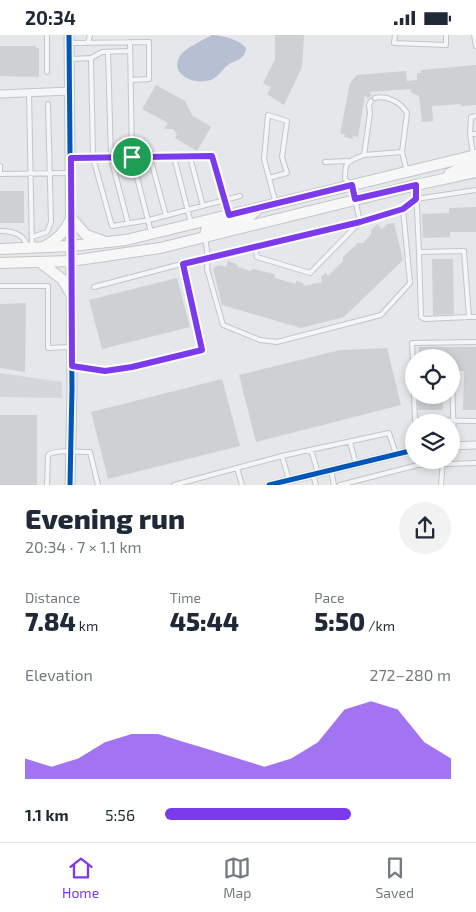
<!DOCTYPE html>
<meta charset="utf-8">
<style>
:root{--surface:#fff;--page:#f2f2f3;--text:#1f2937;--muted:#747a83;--line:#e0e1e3;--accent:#7c3aed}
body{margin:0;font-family:"Exo 2",sans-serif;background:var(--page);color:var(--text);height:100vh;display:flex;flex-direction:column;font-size:19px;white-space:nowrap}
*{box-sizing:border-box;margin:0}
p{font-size:16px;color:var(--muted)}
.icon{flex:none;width:28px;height:28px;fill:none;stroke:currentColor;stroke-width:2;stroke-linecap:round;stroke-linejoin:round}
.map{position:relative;height:450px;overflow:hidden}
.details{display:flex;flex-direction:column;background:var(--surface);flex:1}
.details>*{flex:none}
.controls{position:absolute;left:405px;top:314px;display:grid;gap:10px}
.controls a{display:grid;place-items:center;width:55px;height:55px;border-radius:50%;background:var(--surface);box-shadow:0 2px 8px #0003;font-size:25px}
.pin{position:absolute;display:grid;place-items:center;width:42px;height:42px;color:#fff;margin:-21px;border:2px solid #fff;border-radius:50%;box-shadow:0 1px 5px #0007}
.round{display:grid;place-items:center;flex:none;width:52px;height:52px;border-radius:26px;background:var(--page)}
.summary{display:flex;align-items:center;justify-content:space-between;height:85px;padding:0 25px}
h1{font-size:28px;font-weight:800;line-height:38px}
.figures{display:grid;grid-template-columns:repeat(3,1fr);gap:8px;height:85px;padding:5px 25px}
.figures div{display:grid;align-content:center}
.figures b{font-size:25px;font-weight:800}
.figures small{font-size:14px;font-weight:400}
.figures p{font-size:14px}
.chart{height:140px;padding:10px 25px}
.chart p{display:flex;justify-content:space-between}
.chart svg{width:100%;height:90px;margin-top:5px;fill:var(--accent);opacity:.7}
ul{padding:0 25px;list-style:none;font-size:16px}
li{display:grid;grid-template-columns:80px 60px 1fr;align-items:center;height:38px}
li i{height:12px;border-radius:6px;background:var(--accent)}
.status{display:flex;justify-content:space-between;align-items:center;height:35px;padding:0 25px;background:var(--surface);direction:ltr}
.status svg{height:14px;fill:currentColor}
.tabs{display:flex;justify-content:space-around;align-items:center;height:70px;border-top:1px solid var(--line);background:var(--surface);font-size:14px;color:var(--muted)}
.tabs a{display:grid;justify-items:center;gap:2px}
.tabs .active{color:var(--accent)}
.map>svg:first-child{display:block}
</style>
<div class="status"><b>20:34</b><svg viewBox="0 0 49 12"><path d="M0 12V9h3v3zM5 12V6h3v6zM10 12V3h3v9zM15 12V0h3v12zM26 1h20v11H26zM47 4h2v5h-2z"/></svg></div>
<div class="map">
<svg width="476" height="450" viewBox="0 0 476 450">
<rect width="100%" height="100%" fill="#e5e7ea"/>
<path fill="#d4d6dc" d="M0,338L62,347V363L0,362Z"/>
<path fill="#b6c0d2" d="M212,0C222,0 240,5 246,13C245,25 235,25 228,30C220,36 217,45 206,46C192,49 169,38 180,21C185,13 203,5 212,0Z"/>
<path fill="#cfd0d3" d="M275,0H304L302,32L284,70L267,59L271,52L263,48L275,25Z
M0,11H36V13H39V42L0,41Z
M476,30V70L461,71V69L432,71L433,86L422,87L419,61L410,57L411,54L369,57L372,60L368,63L365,60L358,102L353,101V104L344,102L345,99H340L350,48L357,40L406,36L407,46L417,45V38H421V35Z
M156,50L185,66L192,80L211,92L197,116L175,103L177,99L173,94H164L168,88L142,74Z
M0,156H24V188H0Z
M476,172V197H450V202L423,203L422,179L449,178V173Z
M394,188L403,225L344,282L301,293L222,270L213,233L220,230L226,232L228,226L236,229L238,232L250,236L253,234L274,239L275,243L296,249V246L303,248L304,251L322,247L321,242L326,238L328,241L343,226V222L358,208H363L371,199V195L377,189L382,194L387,189Z
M432,224H453L454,279L433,280Z
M177,243L190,292L102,314L89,265Z
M26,268L25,337L0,333V269Z
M419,312H476V375H463L464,336H451V322H419Z
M387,313L401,370L256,407L239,340L340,315Z
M222,344L240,411L108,444L91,377Z
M418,360H443V375H418Z
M0,380H37V450H0Z"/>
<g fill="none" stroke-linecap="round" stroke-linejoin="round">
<g stroke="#c3c5c8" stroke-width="6">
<path id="service" d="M395,0L394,8L446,10V0
M474,0L476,11
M130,7L132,123L151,197
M69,8L149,7V44L131,45
M88,8L90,0
M108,17L111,123L128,188
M91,23L102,17L130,16
M71,24L91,23L93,123L112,191L149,185L240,161
M47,37V0
M29,57L32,213
M375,63C386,60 401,67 407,78L402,117L407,137
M371,66L369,70L370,78L364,120L402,117
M470,99L471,82L476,81
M473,119L470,99H476
M150,122L166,181
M174,122L191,188
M190,122L203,171
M71,123L212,121L228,178
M325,127L348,126
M0,131V139
M0,139L69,138
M269,143L287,138L282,122L287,86L268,80L264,124L274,162L276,167
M416,152L419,217L464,216L469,282H476
M0,196C12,196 25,199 27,212
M32,202L47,197L51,187L48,69
M205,202L208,222L207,234L223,290L260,305L277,307L381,280L410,248L403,174L416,164L476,155
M255,212L257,222L310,238L360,187L403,174
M419,217L421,282L425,284L469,282
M0,251H48V313L71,312
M94,252L208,222L360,187L352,150L345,144C345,125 347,127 364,120
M73,331L105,336L132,332L202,315L183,229
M452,340L454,411
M414,346L412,308L476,307
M414,360L415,385L476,386
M350,407L356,429
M311,415L318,438
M331,435L334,450
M313,440L316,450
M289,445L282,421L389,398L396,419
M47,450L48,420C55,414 80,417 90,417L98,450
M174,450L237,433
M242,450L237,433L282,421
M340,450L418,430L476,428
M441,450L443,425"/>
</g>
<g stroke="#c3c5c8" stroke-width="9">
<path id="minor" d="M0,59L70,56
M451,411L476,410
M269,450L414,415"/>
</g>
<g stroke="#c3c5c8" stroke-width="11">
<path id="tertiary" d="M69,0L72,353L70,450"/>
</g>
<g stroke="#c3c5c8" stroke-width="12">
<path id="secondary" d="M449,139L462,132L476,128
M205,202L206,195L209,192L246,184L256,176
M43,212C57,205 65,197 71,183L86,200L103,206
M0,214L71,211L126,205L476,120
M0,228L71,226L160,213L416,150L476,137
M41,228L62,244L71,259"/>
</g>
<use href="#service" stroke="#f4f5f6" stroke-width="4"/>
<use href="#minor" stroke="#f4f5f6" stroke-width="7"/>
<use href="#tertiary" stroke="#f4f5f6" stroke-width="9"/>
<use href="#secondary" stroke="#f7f7f8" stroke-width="10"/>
<g stroke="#f4f5f8" stroke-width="8">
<path id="cycleway" d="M69,0L72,353L70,450
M269,450L414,415"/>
</g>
<use href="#cycleway" stroke="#0057b8" stroke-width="5"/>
</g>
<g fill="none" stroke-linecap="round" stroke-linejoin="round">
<g stroke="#fff" stroke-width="10">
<path id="route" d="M212,121L229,180L352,150L355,164L416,150V164L403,174L360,187L183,229L202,315L132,332L105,336L72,331L71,123Z"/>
</g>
<use href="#route" stroke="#7c3aed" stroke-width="6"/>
</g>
</svg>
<div class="controls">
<a><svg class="icon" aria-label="locate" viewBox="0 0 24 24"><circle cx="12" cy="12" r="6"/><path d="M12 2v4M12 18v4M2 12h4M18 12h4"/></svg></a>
<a><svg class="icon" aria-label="layers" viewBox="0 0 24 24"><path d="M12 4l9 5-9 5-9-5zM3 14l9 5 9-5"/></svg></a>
</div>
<div class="pin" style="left:132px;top:122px;background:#1e9e55"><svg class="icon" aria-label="arrive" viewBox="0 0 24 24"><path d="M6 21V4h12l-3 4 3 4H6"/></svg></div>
</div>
<section class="details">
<div class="summary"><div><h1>Evening run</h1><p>20:34 · 7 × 1.1 km</p></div><a class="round"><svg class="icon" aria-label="share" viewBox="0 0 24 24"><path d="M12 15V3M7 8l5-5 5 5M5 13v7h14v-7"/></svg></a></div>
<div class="figures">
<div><p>Distance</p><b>7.84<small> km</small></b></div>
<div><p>Time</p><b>45:44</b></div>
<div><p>Pace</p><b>5:50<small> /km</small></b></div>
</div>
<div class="chart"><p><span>Elevation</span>272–280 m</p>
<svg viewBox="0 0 160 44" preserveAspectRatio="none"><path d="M0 44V34L10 38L20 34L30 26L40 22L50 22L60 26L70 30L80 34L90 38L100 34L110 26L120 10L130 6L140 10L150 26L160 34V44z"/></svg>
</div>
<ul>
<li><b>1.1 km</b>5:56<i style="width:65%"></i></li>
</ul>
</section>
<nav class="tabs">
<a class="active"><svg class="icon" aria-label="home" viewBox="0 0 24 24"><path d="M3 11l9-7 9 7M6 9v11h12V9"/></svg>Home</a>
<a><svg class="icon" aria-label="map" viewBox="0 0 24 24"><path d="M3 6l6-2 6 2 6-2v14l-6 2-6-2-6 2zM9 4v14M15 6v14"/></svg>Map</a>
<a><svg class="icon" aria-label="saved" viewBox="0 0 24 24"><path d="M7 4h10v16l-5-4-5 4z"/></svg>Saved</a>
</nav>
